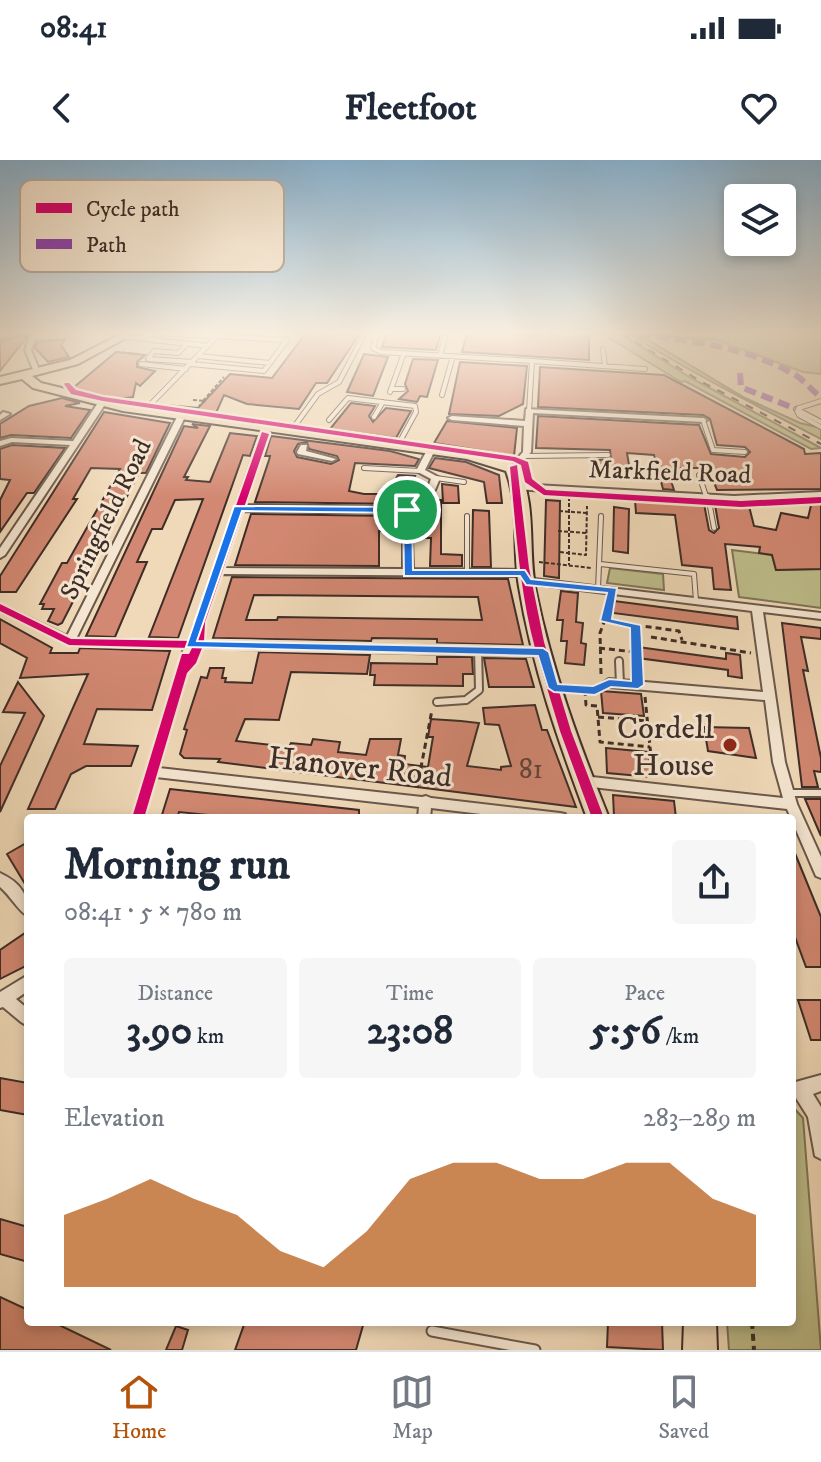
<!DOCTYPE html>
<meta charset="utf-8">
<style>
:root{--surface:#fff;--page:#f6f6f7;--text:#1f2937;--muted:#747a83;--line:#e0e1e3;--accent:#b45309}
body{margin:0;font-family:"IM FELL DW Pica",serif;background:var(--page);color:var(--text);height:100vh;display:flex;flex-direction:column;font-size:30px;white-space:nowrap}
*{box-sizing:border-box;margin:0}
p{font-size:26px;color:var(--muted)}
.icon{flex:none;width:44px;height:44px;fill:none;stroke:currentColor;stroke-width:2;stroke-linecap:round;stroke-linejoin:round}
.map{position:relative;flex:1;overflow:hidden}
.sheet{position:absolute;left:24px;top:654px;width:772px;height:512px;display:flex;flex-direction:column;background:var(--surface);border-radius:8px;box-shadow:0 4px 12px #0003}
.sheet>*{flex:none}
.fabs{position:absolute;left:724px;top:24px;display:grid;gap:16px}
.fabs a{display:grid;place-items:center;width:72px;height:72px;border-radius:8px;background:var(--surface);box-shadow:0 4px 12px #0003;font-size:40px}
.pin{position:absolute;display:grid;place-items:center;width:68px;height:68px;color:#fff;margin:-34px;border:4px solid #fff;border-radius:50%;box-shadow:0 2px 8px #0007}
.round{display:grid;place-items:center;flex:none;width:84px;height:84px;border-radius:8px;background:var(--page)}
.summary{display:flex;align-items:center;justify-content:space-between;height:136px;padding:0 40px}
h1{font-size:44px;font-weight:700;line-height:60px}
.stats{display:grid;grid-template-columns:repeat(3,1fr);gap:12px;height:136px;padding:8px 40px}
.stats div{display:grid;align-content:center;border-radius:8px;background:var(--page);text-align:center}
.stats b{font-size:40px;font-weight:700}
.stats small{font-size:22px;font-weight:400}
.stats p{font-size:22px}
.chart{height:224px;padding:16px 40px}
.chart p{display:flex;justify-content:space-between}
.chart svg{width:100%;height:144px;margin-top:8px;fill:var(--accent);opacity:.7}
.status{display:flex;justify-content:space-between;align-items:center;height:56px;padding:0 40px;background:var(--surface);direction:ltr}
.status svg{height:22px;fill:currentColor}
header{display:flex;justify-content:space-between;align-items:center;height:104px;padding:0 40px;background:var(--surface);font-size:36px;font-weight:700}
.menu{display:flex;justify-content:space-around;align-items:center;height:112px;border-top:2px solid var(--line);background:var(--surface);font-size:22px;color:var(--muted)}
.menu a{display:grid;justify-items:center;gap:4px}
.menu .on{color:var(--accent)}
.map>svg:first-child{display:block}
</style>
<div class="status"><b>08:41</b><svg viewBox="0 0 49 12"><path d="M0 12V9h3v3zM5 12V6h3v6zM10 12V3h3v9zM15 12V0h3v12zM26 1h20v11H26zM47 4h2v5h-2z"/></svg></div>
<header><svg class="icon" aria-label="back" viewBox="0 0 24 24"><path d="M15 5l-7 7 7 7"/></svg>Fleetfoot<svg class="icon" aria-label="heart" viewBox="0 0 24 24"><path d="M12 20l-8-8c-3-5 5-10 8-4 3-6 11-1 8 4z"/></svg></header>
<div class="map">
<svg width="821" height="1190" viewBox="0 0 821 1190">
<rect width="100%" height="100%" fill="#f0d9b8"/>
<filter id="stains"><feTurbulence type="fractalNoise" baseFrequency=".0025" numOctaves="4"/><feColorMatrix values="0 0 0 0 .2 0 0 0 0 .09 0 0 0 0 .02 0 0 0 .5 -.17"/></filter>
<radialGradient id="worn" r=".72"><stop offset=".6" stop-color="#630" stop-opacity="0"/><stop offset="1" stop-color="#630" stop-opacity=".3"/></radialGradient>
<path fill="#bebe8b" stroke="#7e7659" stroke-width="2" d="M601,173H619L691,218L821,288L811,289L685,221L681,222Z
M628,173L821,174V214L803,212L717,180L635,174L636,178L648,180L745,238L800,263L821,268V279C755,245 690,212 628,173Z
M732,390L772,395L776,410L821,409V448L739,437Z
M610,408L663,414L664,430L607,423Z
M792,946L803,958L821,1190H729L727,1162H792Z"/>
<path fill="#d28872" stroke="#3e2d27" stroke-width="2" fill-rule="evenodd" d="M28,173L26,178L0,211V182Z
M306,173H360L327,223H316L299,249L247,244L224,235L216,253L166,245L198,248L230,214L272,218Z
M387,173H441L436,190L382,187Z
M467,173L589,174V200L462,192Z
M65,179L61,185L69,197L48,202L35,188L37,182Z
M116,192L145,195L137,202V207L155,211L140,226L136,223L133,237L118,239L73,228Z
M364,194L388,197L373,236L347,232Z
M413,199L438,200L427,237L420,236L417,242L399,239L408,231L405,224Z
M460,202L527,206L523,244L499,256L449,254Z
M540,207L664,215L804,289L805,294L821,293V329L717,330L708,308H667L674,330L663,329L654,295L627,293L630,311L600,310L599,300L611,299L610,290L536,288L538,256L699,265L711,294L745,297L750,292L745,287L717,285L710,259L703,255L538,247Z
M62,238L80,243L65,246L90,250L71,278L11,275L0,278V264L29,246Z
M351,243L375,246L369,256L373,262L386,248L411,251L396,278L330,269Z
M104,252L170,263L146,313H139L62,463L58,465L48,461L54,449H42L44,444H40L62,403H67L120,309L91,308L73,339H77L16,432H0V416Z
M447,261L517,268L514,296L434,283Z
M192,264L210,266L184,317H188L186,320L210,322L230,273L257,276L250,296L243,295L178,478L149,477L203,339L175,340L162,369H152L137,402H147L115,477L86,476L184,266L198,268Z
M271,276L390,291L419,299L415,306L355,303L349,331L364,334H387L398,315L415,316L400,344L255,342L269,300L270,296H265ZM307,282L309,289L337,296L339,300L331,304L297,297L294,291L298,284Z
M12,285L65,288L34,333H27L0,372V340L10,320L0,319V289Z
M435,298L466,302L499,315L502,343H487L484,322L429,308Z
M442,324L458,326L459,343H443Z
M423,340H441V394L462,395V406H430L431,378H422Z
M546,340L560,341L559,418L544,416Z
M635,340L704,344L709,370L714,373L719,368L715,345L749,346L754,366L776,370L781,353L808,358L812,341H821V409L776,410L772,395L759,393L760,387L725,384L731,430L714,429L712,408L682,405L675,355L636,353Z
M614,347L629,349L628,393L613,391Z
M473,350L489,351L491,407H472Z
M251,354L391,356L390,371H379V406L235,405Z
M232,417L508,419L523,485L437,483V479L372,478L371,481L213,478ZM254,435L478,437L482,460L278,457L277,460H246Z
M561,431L578,433L576,462L583,463L581,483L586,484L584,505L565,503L567,481H561L563,460H557Z
M614,441L737,457L738,469L613,453Z
M0,459L52,488L50,493H78L80,488L170,491L152,550L97,549L84,584L138,586L131,606H86L71,614L55,649H28L88,514L20,518L27,498L0,483Z
M782,463L821,468V479L801,477L808,511L803,510L821,598V612L814,611L818,627H802Z
M638,487L726,499V493L740,495L742,518L728,516V510L638,498Z
M259,492L370,495L367,514L291,512L279,560L245,559L236,581L289,587L291,583L311,585L313,579L340,582L338,592L366,595L370,579H401L398,595L405,596L404,604L428,607L433,577H428L431,559L461,561L479,563L467,606L501,610V607L511,606L499,565L485,564L483,548L535,545L542,570H547L576,647L218,602L220,599L184,598L180,594L187,570L184,569L201,517L207,518L210,508H224L222,518H226L225,522L252,523Z
M437,497H472L473,514H463V526L374,525L375,515H370L371,503L437,504Z
M484,498L526,499L534,527H489Z
M18,522L44,556L0,652V606L25,553L3,552Z
M601,531L641,534L644,556L603,553Z
M704,567L749,568L756,598L708,591Z
M606,588L648,592L651,617L607,613Z
M170,629L359,650V658H208L209,655L179,652L177,658H161Z
M613,635L674,641L676,658L614,656Z
M805,639H821V676Z
M28,682V729L7,694Z
M792,686L821,757V807H806L792,769Z
M28,771V805L0,819V790Z
M798,840H821V880H811Z
M0,918L28,923V955L0,950Z
M0,1059L28,1067V1102L0,1094Z
M0,1137L28,1150V1162H53L111,1190H0Z
M245,1162H364L356,1190H235Z
M608,1162H662L663,1190L607,1187Z
M176,1166L188,1170L182,1190H166Z"/>
<g fill="none" stroke-linecap="round" stroke-linejoin="round">
<g stroke="#6a584b" stroke-width="6">
<path id="service-far2" d="M377,173L373,188L381,192L532,201L529,251
M35,177L51,176
M125,177L208,186
M138,178L158,173L287,180L264,211L191,204
M187,184L178,193L154,191L148,199L193,202
M603,189L605,206
M198,196L270,203
M440,196L446,173
M532,201L645,209
M141,204L186,209
M391,229H403
M390,232L404,193
M442,235L453,196
M796,249L799,255L821,267
M796,249L821,262
M796,249L821,241
M145,250L215,178
M374,257L383,242
M329,260L348,238L415,246L416,252L398,285
M703,260L713,290L745,292
M291,271L318,234L339,222L365,173
M525,296L608,295
M364,308L420,311
M699,315L706,336
M436,318L464,322
M708,336L714,368
M467,356V413
M600,404L694,414L696,441
M598,429L601,356"/>
</g>
<g stroke="#6a584b" stroke-width="10">
<path id="service-far1" d="M619,501L620,524
M437,542L466,540L479,530L478,489
M788,633H821"/>
</g>
<g stroke="#6a584b" stroke-width="13">
<path id="service" d="M432,1171L535,1190"/>
</g>
<g stroke="#6a584b" stroke-width="4">
<path id="minor" d="M31,173H37L31,190L40,212L37,214L34,212L25,190Z
M99,241L106,243L5,395L0,398V388L70,285L12,282L0,286V281L11,278L73,281Z
M526,249L703,258L707,260L703,262L533,253L531,292L515,311H512L508,309L523,292L524,266L452,260L448,258L452,256L525,261Z
M3,252L10,254L0,260V255Z
M178,255L185,257L76,479L192,481L195,462L263,268L267,266L271,268L245,345L407,347L411,350L413,409L525,410L530,413L525,416L221,414L205,462L203,481L543,488L548,492L543,496L194,488L159,608L422,637L426,636L431,638L560,653L565,654L566,658H515L431,648L430,658H418L419,647L156,617L144,658H132L184,488L69,485L0,451V444L67,476ZM243,351L403,353V409L223,408Z
M301,285H307L306,291L336,299L332,301L298,294L297,292Z
M428,288L435,290L425,310L440,318L435,330L431,333L427,330L431,319L416,311Z
M517,324L734,336L821,332V338L734,342L514,329L513,327Z
M526,418L821,453V459L763,452L785,602L797,644L821,697V718L816,716L787,649L583,626L579,624L577,621L579,618L583,616L783,638L773,602L765,540L609,527L603,523L609,519L763,532L752,451L523,423V419Z
M0,713C21,723 28,734 28,756C19,752 10,735 0,727Z
M28,815V831L16,839L28,849V864L26,865L21,862L3,847L0,848V832Z
M821,915V931L813,934L821,947V999L815,996L808,957L796,938L792,939V923Z"/>
</g>
<g stroke="#3e2d27" stroke-width="4">
<path id="primary" d="M0,173H12L0,179Z
M123,173H135L78,204L32,216L41,223L123,243L467,291L504,299L517,306C538,343 527,391 536,432C552,510 579,584 609,658H587C559,583 532,507 519,427C512,389 520,348 506,311L467,299L123,251L33,228L22,219L0,224V217L70,200Z
M684,1162H716L717,1190H683Z"/>
</g>
<path stroke="#3e2d27" stroke-width="2" stroke-dasharray="4 2" stroke-linecap="butt" d="M116,192L140,194
M193,240L205,241L199,246
M203,241L224,217
M569,337V405
M559,351L587,353
M558,371L587,373
M560,392L586,395L587,346
M539,402L591,408
M610,448L612,442"/>
<path stroke="#3e2d27" stroke-width="3" stroke-dasharray="6 4" stroke-linecap="butt" d="M606,461L679,471L682,480
M635,465L637,513
M651,477L751,493
M599,488L635,492
M601,514L600,473L610,446
M567,529H599
M585,530L586,545L597,546L600,582L650,587
M645,537L653,617
M598,557L646,561
M649,574L706,579
M417,628L432,550"/>
<path stroke="#3e2d27" stroke-width="4" stroke-dasharray="7 5" stroke-linecap="butt" d="M752,1162L754,1190"/>
<use href="#service-far2" stroke="#f5e6d1" stroke-width="4"/>
<use href="#service-far1" stroke="#f5e6d1" stroke-width="6"/>
<use href="#service" stroke="#f5e6d1" stroke-width="9"/>
<use href="#minor" fill="#f5e6d1" fill-rule="evenodd"/>
<use href="#primary" fill="#f0d9b8" fill-rule="evenodd"/>
<path stroke="#3e2d27" stroke-width="2" stroke-dasharray="8 8" stroke-linecap="butt" d="M621,173L702,222L821,284"/>
<path stroke="#8e44ad" stroke-width="6" stroke-dasharray="12 6" stroke-linecap="butt" d="M639,175C693,180 750,188 797,216C806,222 812,231 821,237
M740,213L741,227L796,249"/>
<g stroke="#f5e6d1" stroke-width="5">
<path id="cycleway" d="M65,223H69L76,230L103,237L515,297L528,302L532,319L546,330L741,341L821,337V343L741,347L544,335L525,322L521,305L513,301L103,241L71,234L64,224Z
M262,272L269,274L205,462L204,481L535,488C519,429 516,368 510,307L517,305L529,408L544,482L571,571L604,658H592L560,571L537,495L202,488L196,503L187,513L144,658H132L181,497L182,494H189L192,488L69,485L0,451V444L71,479L194,481L195,462Z"/>
</g>
<use href="#cycleway" fill="#d6006c" fill-rule="evenodd"/>
</g>
<linearGradient id="sky" x2="0" y2="1"><stop stop-color="#8ab6d5"/><stop offset="0.51" stop-color="#f8eedf"/><stop offset="1" stop-color="#f8eedf" stop-opacity="0"/></linearGradient>
<rect width="821" height="339" fill="url(#sky)"/>
<path fill="#1a73e8" stroke="#fff" stroke-width="2" fill-rule="evenodd" d="M234,346L407,347L412,350L413,410H525L531,419L617,428L612,459L641,465L644,525L638,529L611,527L595,535L554,532L548,528L538,496L186,487ZM242,351L403,353L404,416H520L526,425L607,433L600,461L630,468L631,521L609,519L593,526L558,524L549,492L543,488L197,481Z"/>
<circle fill="#8f2418" stroke="#f5e6d1" stroke-width="3" cx="730" cy="585" r="8"/>
<g text-anchor="middle" stroke-width="6" stroke-linejoin="round" paint-order="stroke">
<g font-size="26" fill="#3e2d27" stroke="#f5e6d1">
<text transform="translate(670 311) rotate(2)" y="9">Markfield Road</text>
<text transform="translate(105 359) rotate(-64)" y="9">Springfield Road</text>
</g>
<g font-size="28" fill="#63443a">
<text x="531" y="618">81</text>
</g>
<g font-size="32" fill="#3e2d27" stroke="#f5e6d1" text-anchor="end">
<text x="714" y="578">Cordell<tspan x="714" dy="37">House</tspan></text>
</g>
<g font-size="32" fill="#3e2d27" stroke="#f5e6d1">
<text transform="translate(360 606) rotate(6)" y="11">Hanover Road</text>
</g>
</g>
<rect x="20" y="20" width="264" height="92" rx="12" fill="#f5e6d1" stroke="#beae9e" stroke-width="2"/>
<rect x="36" y="43" width="36" height="10" fill="#d6006c"/>
<rect x="36" y="79" width="36" height="10" fill="#8e44ad"/>
<g font-size="22" fill="#3e2d27">
<text x="86" y="56">Cycle path</text>
<text x="86" y="92">Path</text>
</g>
<rect width="100%" height="100%" filter="url(#stains)"/>
<rect width="100%" height="100%" fill="url(#worn)"/>
</svg>
<div class="fabs">
<a><svg class="icon" aria-label="layers" viewBox="0 0 24 24"><path d="M12 4l9 5-9 5-9-5zM3 14l9 5 9-5"/></svg></a>
</div>
<div class="pin" style="left:407px;top:350px;background:#1e9e55"><svg class="icon" aria-label="arrive" viewBox="0 0 24 24"><path d="M6 21V4h12l-3 4 3 4H6"/></svg></div>
<section class="sheet">
<div class="summary"><div><h1>Morning run</h1><p>08:41 · 5 × 780 m</p></div><a class="round"><svg class="icon" aria-label="share" viewBox="0 0 24 24"><path d="M12 15V3M7 8l5-5 5 5M5 13v7h14v-7"/></svg></a></div>
<div class="stats">
<div><p>Distance</p><b>3.90<small> km</small></b></div>
<div><p>Time</p><b>23:08</b></div>
<div><p>Pace</p><b>5:56<small> /km</small></b></div>
</div>
<div class="chart"><p><span>Elevation</span>283–289 m</p>
<svg viewBox="0 0 160 44" preserveAspectRatio="none"><path d="M0 44V22L10 17L20 11L30 17L40 22L50 33L60 38L70 27L80 11L90 6L100 6L110 11L120 11L130 6L140 6L150 17L160 22V44z"/></svg>
</div>
</section>
</div>
<nav class="menu">
<a class="on"><svg class="icon" aria-label="home" viewBox="0 0 24 24"><path d="M3 11l9-7 9 7M6 9v11h12V9"/></svg>Home</a>
<a><svg class="icon" aria-label="map" viewBox="0 0 24 24"><path d="M3 6l6-2 6 2 6-2v14l-6 2-6-2-6 2zM9 4v14M15 6v14"/></svg>Map</a>
<a><svg class="icon" aria-label="saved" viewBox="0 0 24 24"><path d="M7 4h10v16l-5-4-5 4z"/></svg>Saved</a>
</nav>
